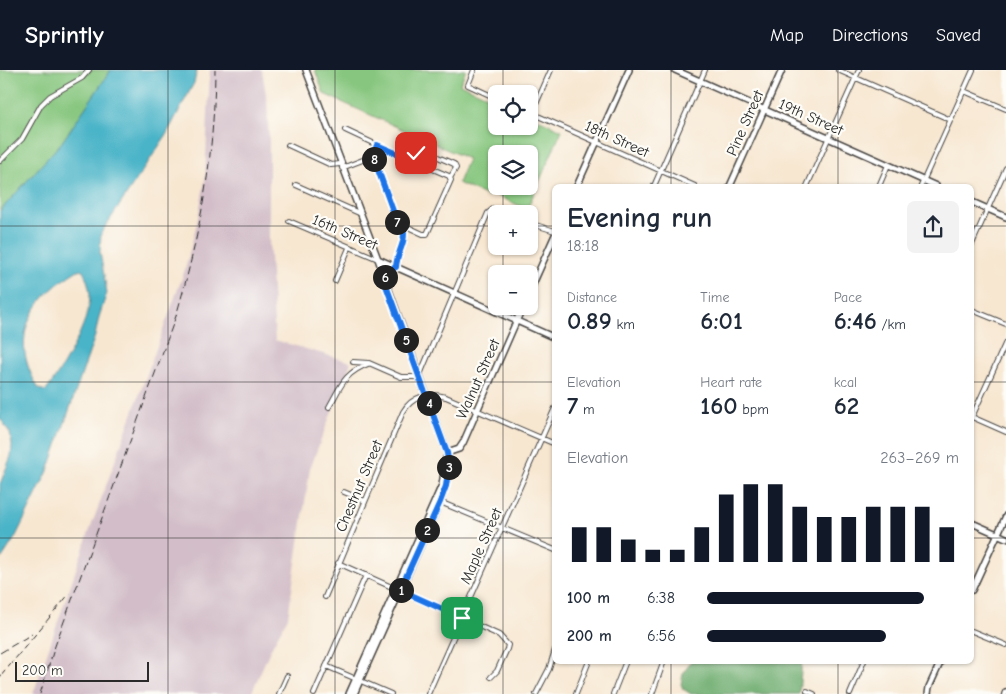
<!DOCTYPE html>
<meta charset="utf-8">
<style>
:root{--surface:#fff;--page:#f2f2f3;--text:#1f2937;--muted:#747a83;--accent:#111827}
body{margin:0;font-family:"Comic Neue",sans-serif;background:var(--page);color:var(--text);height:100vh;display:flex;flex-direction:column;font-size:19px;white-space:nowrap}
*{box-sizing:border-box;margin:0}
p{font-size:16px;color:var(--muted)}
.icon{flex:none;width:28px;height:28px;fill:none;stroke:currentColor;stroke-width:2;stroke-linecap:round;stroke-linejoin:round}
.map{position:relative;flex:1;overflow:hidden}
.sheet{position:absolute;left:552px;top:114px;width:422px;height:480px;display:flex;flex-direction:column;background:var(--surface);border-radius:8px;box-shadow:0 1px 4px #0004}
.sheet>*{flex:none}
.controls{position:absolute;left:488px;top:15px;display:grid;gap:10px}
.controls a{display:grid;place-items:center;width:50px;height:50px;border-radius:8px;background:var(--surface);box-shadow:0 1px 4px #0004;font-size:25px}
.scale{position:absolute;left:15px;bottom:12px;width:134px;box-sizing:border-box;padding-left:5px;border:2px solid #2b2b2b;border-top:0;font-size:14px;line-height:18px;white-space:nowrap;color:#2b2b2b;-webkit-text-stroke:4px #fdfcf7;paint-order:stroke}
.pin{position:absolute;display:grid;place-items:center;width:42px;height:42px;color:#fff;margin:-21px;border-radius:10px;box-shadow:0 2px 8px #0006}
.km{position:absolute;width:25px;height:25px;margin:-12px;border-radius:50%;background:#222;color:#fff;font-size:14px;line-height:25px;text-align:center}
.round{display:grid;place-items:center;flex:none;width:52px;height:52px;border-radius:8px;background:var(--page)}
.summary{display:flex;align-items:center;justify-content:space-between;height:85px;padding:0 15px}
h1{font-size:28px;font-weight:600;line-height:38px}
.figures{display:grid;grid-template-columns:repeat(3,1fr);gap:8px;height:85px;padding:5px 15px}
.figures div{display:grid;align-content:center}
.figures b{font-size:25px;font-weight:600}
.figures small{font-size:14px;font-weight:400}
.figures p{font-size:14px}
.chart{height:140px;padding:10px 15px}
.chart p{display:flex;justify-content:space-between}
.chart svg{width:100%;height:90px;margin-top:5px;stroke:var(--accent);stroke-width:6}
ul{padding:0 15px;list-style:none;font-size:16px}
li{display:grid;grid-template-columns:80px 60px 1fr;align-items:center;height:38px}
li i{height:12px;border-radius:6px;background:var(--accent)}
header{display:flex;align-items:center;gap:30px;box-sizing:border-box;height:70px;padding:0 25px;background:var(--accent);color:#fff}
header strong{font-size:24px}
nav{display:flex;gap:28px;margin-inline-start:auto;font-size:18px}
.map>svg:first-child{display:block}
</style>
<header>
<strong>Sprintly</strong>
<nav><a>Map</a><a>Directions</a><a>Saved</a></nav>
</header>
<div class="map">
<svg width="1006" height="624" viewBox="0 0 1006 624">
<rect width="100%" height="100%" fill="#fdfcf7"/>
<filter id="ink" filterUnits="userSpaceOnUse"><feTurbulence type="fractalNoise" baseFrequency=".02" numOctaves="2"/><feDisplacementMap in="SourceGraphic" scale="10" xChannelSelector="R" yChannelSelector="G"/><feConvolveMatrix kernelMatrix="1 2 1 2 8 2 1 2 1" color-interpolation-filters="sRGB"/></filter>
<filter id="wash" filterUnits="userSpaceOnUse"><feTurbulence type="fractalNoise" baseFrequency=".0096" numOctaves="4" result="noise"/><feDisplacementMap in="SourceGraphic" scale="20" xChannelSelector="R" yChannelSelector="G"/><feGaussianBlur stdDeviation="1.12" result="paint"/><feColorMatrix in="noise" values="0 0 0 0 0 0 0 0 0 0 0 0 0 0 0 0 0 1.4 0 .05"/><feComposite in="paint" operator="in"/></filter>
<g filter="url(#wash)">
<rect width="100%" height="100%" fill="#f7e7d1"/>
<path fill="#d2bdc8" d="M210,0H262L267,31L269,71V169L275,270L351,292L310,398L288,547L271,578L251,624H33L88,465L185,200L197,153L205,110Z"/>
<path fill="#86c67e" stroke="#587854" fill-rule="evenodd" d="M0,0H111L62,72L0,141Z
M315,0H466L460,14L496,30V56H529V45L562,60L527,139L491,123L487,126L458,113L468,89L324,24ZM496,84H529V116H496Z"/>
<path fill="#6cab6d" stroke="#4c6b4c" d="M691,591H802L799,624H691L683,619L681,614L683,604Z"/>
<path fill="#4ab4c8" stroke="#3a707a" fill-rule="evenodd" d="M111,0H197L194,13L165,67L101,163L100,182L107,223L99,247L95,266L48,401L15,468L0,491V414L11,386L12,375L10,363L0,348V141L62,72ZM78,200L83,201C87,209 90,218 90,227C89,253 62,300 46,321L39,319C7,267 31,229 78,200Z"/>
</g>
<g filter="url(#ink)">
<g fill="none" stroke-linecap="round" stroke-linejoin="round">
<g stroke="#4a4744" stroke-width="6">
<path id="street" d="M474,0L468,15L496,28
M838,0L951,50
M964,21L1006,39
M529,42L695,116
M532,43L551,0
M345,60L377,75
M288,75L331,95L340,94
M0,91L22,69L41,35L50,26L82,8L89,0
M414,91L418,81L422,80L454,94L456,98L450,108
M342,98L373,86L377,75L449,106L451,110L427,164H423L397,152L373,86
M296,115L359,143
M654,116L705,0
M807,116L859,0
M879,116L888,95
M921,116L973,0
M289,151L378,189
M529,153L555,161
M972,174L1006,98
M396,197C397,181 407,173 403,156
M335,211L349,178
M972,240L1006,254
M353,292L369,293L401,307H419L488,143L493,139L507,144
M329,337C341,316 344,303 368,294
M972,347L1006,272
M972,347L1006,362
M344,422L365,431
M440,432L555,480
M338,493L499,565L508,575L507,579L497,601L491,607
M325,527L403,342C412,326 429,322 446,327L555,374
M972,561L1006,575
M326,596L391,624
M807,621L814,624
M279,624L287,606
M314,624L366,505
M428,624L555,338
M536,624L549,599L555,580
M576,624L589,591
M613,624L626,591
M652,624L664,591
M850,624L864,591"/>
</g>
<g stroke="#4a4744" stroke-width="8">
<path id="secondary" d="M306,0L378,189L447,383L449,396L448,405L440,432L354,624
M675,0L936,116
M577,116L629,0
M730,116L782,0
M972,132L1006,147
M378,189L555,268
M529,223L555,165
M447,383L459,379L463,373L523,236
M972,453L1006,468
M972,520L1006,446
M349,624L442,415L446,388
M928,624L929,617L941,591"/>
</g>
<g stroke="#4a4744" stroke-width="8">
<path id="primary" d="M1005,624L1006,622"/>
</g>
<use href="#street" stroke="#fff" stroke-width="4"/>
<use href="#secondary" stroke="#fff" stroke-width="5"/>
<use href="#primary" stroke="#fff" stroke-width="5.5"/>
<path stroke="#2b2b2b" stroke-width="1" stroke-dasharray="8 4" stroke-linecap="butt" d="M0,583L32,564
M0,607L70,523
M40,624L55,576L176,246C201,161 214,89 215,0"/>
</g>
</g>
<g fill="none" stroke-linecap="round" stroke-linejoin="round" filter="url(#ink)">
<g stroke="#fff" stroke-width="10">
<path id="route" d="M416,83L414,91L377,75L373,86L397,152L403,156C407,173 397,181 396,197L388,201L384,210L447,383L449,396L446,416L440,432L400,520L462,548"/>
</g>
<use href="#route" stroke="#1a73e8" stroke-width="6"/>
</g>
<path fill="none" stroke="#2b2b2b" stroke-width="1" stroke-opacity="0.55" d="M168,0V624M335,0V624M503,0V24M671,0V116M838,0V116M503,56V84M503,116V144M0,156H496M529,156H555M972,156H1006M503,176V204M503,236V624M0,312H555M972,312H1006M0,468H555M972,468H1006M671,591V624M838,591V624"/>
<g text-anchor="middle" stroke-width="4.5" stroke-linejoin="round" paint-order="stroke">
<g font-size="15" fill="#2b2b2b" stroke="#fdfcf7">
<text transform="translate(811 47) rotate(24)" y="5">19th Street</text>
<text transform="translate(745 53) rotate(-66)" y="5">Pine Street</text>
<text transform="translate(617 69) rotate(24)" y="5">18th Street</text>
<text transform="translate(345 162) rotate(23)" y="5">16th Street</text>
<text transform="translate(478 309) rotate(-66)" y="5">Walnut Street</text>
<text transform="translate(359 416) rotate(-67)" y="5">Chestnut Street</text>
<text transform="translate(481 476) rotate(-66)" y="5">Maple Street</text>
</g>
</g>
</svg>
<div class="controls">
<a><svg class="icon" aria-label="locate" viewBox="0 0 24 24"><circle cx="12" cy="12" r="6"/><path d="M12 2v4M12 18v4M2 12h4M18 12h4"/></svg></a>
<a><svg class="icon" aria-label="layers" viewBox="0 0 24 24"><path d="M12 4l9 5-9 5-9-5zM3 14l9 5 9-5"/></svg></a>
<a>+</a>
<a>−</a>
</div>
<div class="scale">200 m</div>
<div class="pin" style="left:462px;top:548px;background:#1e9e55"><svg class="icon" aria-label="arrive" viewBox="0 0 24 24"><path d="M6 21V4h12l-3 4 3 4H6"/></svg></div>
<div class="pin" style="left:416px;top:83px;background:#d93025"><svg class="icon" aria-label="check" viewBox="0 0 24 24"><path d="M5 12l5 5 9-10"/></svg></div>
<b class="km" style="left:401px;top:520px">1</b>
<b class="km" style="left:427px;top:460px">2</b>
<b class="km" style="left:449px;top:397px">3</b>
<b class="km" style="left:429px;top:333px">4</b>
<b class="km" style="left:406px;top:270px">5</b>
<b class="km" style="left:385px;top:207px">6</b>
<b class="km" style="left:397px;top:152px">7</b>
<b class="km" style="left:374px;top:89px">8</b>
<section class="sheet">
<div class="summary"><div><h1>Evening run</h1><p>18:18</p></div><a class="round"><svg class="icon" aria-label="share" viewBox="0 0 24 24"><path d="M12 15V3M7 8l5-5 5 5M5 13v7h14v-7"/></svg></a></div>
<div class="figures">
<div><p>Distance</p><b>0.89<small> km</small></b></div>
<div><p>Time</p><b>6:01</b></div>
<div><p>Pace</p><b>6:46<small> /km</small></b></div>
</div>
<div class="figures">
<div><p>Elevation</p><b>7<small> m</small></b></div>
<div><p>Heart rate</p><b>160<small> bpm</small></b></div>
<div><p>kcal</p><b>62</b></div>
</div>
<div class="chart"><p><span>Elevation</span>263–269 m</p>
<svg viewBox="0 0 160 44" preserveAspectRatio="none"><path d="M5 44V27M15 44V27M25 44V33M35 44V38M45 44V38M55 44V27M65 44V11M75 44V6M85 44V6M95 44V17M105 44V22M115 44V22M125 44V17M135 44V17M145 44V17M155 44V27"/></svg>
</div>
<ul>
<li><b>100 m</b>6:38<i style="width:86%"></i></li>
<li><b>200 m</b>6:56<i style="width:71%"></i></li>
</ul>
</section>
</div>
